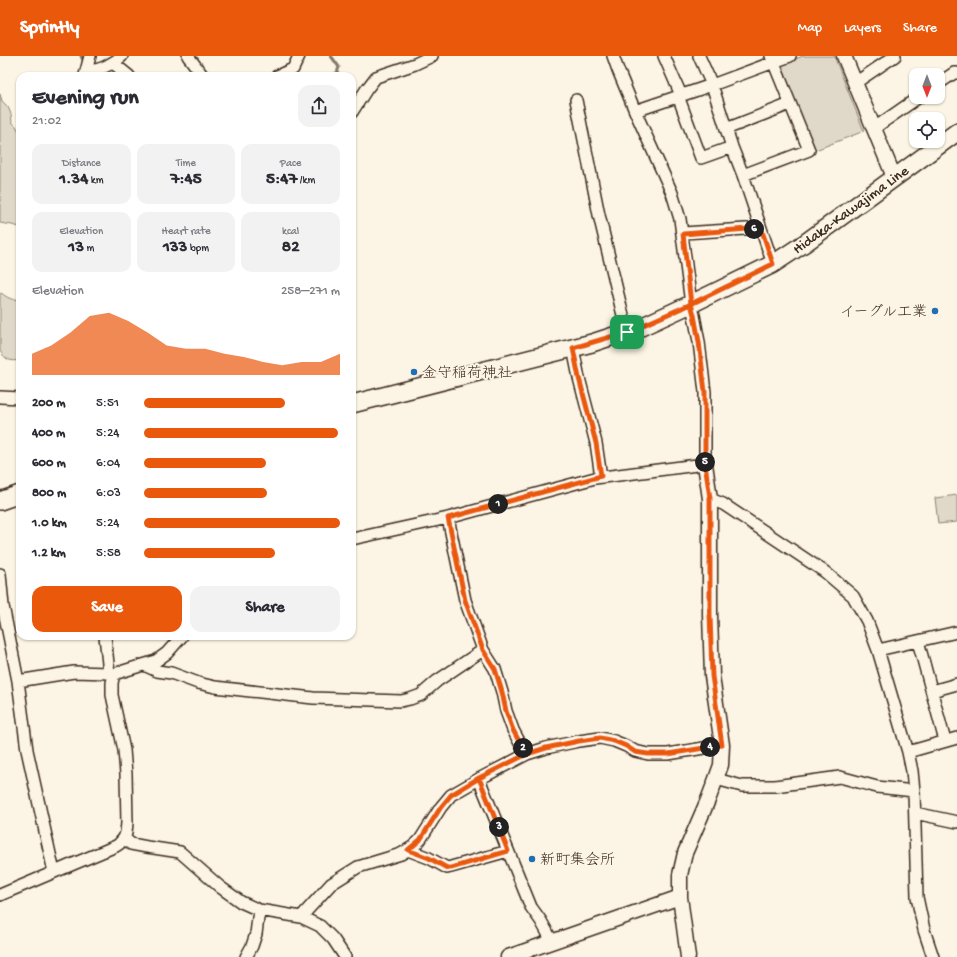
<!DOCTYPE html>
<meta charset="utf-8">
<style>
:root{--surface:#fff;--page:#f2f2f3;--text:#2b2b33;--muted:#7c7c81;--accent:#ea580c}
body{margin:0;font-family:"Gochi Hand","Klee One",sans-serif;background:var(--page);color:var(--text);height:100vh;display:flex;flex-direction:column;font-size:15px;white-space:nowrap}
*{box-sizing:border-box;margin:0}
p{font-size:13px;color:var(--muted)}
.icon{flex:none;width:22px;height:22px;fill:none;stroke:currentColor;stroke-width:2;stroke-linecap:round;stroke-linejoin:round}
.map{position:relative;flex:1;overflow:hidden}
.panel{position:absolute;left:16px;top:16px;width:340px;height:568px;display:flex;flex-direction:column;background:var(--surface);border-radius:12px;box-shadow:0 1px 3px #0004}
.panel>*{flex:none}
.needle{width:26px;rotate:180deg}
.fabs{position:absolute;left:909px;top:12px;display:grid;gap:8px}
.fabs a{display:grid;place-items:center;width:36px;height:36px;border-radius:8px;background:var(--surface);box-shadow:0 1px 3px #0004;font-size:20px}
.pin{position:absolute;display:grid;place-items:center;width:34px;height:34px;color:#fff;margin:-17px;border-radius:8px;box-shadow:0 2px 6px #0006}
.km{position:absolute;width:20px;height:20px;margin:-10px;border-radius:50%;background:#222;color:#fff;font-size:11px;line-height:20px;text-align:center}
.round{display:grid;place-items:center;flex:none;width:42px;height:42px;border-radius:12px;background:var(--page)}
.summary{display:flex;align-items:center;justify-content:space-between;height:68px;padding:0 16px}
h1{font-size:22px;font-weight:800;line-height:30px}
.figures{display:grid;grid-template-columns:repeat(3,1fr);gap:6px;height:68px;padding:4px 16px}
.figures div{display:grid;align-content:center;border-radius:10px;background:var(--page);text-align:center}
.figures b{font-size:17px;font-weight:800}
.figures small{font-size:11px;font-weight:400}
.figures p{font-size:11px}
.chart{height:112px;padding:8px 16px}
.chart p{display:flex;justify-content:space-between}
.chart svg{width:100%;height:72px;margin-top:4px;fill:var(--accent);opacity:.7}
.action{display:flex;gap:8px;margin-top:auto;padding:8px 16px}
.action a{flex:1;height:46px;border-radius:12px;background:var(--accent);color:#fff;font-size:16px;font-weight:800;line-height:46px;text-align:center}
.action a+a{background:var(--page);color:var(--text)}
ul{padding:0 16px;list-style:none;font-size:13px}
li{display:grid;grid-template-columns:64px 48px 1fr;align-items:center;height:30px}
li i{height:10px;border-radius:5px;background:var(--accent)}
header{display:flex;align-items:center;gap:24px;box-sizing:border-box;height:56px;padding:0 20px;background:var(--accent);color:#fff}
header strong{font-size:19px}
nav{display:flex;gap:22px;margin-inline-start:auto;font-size:14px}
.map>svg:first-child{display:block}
</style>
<header>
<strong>Sprintly</strong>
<nav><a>Map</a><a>Layers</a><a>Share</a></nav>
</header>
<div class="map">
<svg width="957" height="901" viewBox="0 0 957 901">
<rect width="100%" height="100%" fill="#fcf5e5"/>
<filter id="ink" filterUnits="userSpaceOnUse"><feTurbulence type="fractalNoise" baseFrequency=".025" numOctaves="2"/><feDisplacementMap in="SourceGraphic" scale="8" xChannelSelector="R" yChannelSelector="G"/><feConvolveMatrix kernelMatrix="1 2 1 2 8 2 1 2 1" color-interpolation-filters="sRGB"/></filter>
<g filter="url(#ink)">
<path fill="#e0d8c8" stroke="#8e8173" d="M803,0H834L864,75L813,95L780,11L782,8Z
M0,38L2,45L8,51L11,58L12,66L16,70L20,77V171L12,169L0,167Z
M1,237C7,241 13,246 20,242V274C15,281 19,286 20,293C20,296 20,300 20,304C10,306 6,304 0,295V238Z
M957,439V466L938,468L935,442Z"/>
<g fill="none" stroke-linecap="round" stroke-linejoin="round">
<path stroke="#85796b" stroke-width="3" d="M81,0L85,8
M330,20L337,17L339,11L331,0"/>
<g stroke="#3b2a1e" stroke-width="14">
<path id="minor" d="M188,0L203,20
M664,0L681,39
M699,0L712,29L732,91L743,119L773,208
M113,7L129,20
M87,13C89,13 91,14 93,14C102,14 116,5 122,0
M85,19L90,0
M277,20L293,13L299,0
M855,27L895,0
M938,28L954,17H957
M678,40L701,102L732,91
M576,44L599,159L627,276
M635,55L712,29L790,0
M352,56L366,34L376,21L415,8L432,0
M726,73L790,48
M873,73L919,41
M743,119L809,94L771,0
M683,177L761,172
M573,292L579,322L596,387L601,421
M0,341L20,342
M710,443L723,448L825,516L853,540L867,565L878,594L908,696L912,715L914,735L917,841L924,874L933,901
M448,462L465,544L483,594L495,613L502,636L506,655L513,674L521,689L527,698
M352,483L448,462L595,422L705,408V336L699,286L694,259L691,248L680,163L672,137L635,55L618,14L613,0
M0,518L3,550L18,625L27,694L54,816
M105,580L109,617
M918,585L945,685
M878,594L957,576
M144,609L157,615L171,617L198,627L215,631L313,642L401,645L410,643L421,639L437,625L483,594
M18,625L74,616L109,617L114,618L156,605L167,597L182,580
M932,635L957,628
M908,696L957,682
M479,723L531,851L541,865L552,885
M716,723L742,730H775L840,721L877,731L914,735
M915,757L957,766
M124,782L131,788L147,791L180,796L220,831L241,846L259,854L301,861L320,870L333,883L345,901
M408,794L429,802L447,812L451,811L508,795
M0,839L116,790L119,788L124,782L126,777L127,767L126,718L124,694L112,639V627L114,618
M301,861L331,828L358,811L401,798L414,790L420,784L441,751L451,739L479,723L527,698L546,692L579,685L600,682L614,685L626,690L635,695L648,698H668L722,689
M246,901L252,890L256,878L259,854"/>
</g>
<g stroke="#3b2a1e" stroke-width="17">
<path id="tertiary" d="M844,0L894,121
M508,901L680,841
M688,901L680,841V819L685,797L708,744L716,723L721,709L722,689L712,620L710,558V443L705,408"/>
</g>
<g stroke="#3b2a1e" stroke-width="20">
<path id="primary" d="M352,348L592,287L641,271L691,248L773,208L805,187L957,76
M0,445L20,438"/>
</g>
<use href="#minor" stroke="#fcf5e5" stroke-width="11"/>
<use href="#tertiary" stroke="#fcf5e5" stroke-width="14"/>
<use href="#primary" stroke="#fcf5e5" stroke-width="17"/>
</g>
</g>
<g fill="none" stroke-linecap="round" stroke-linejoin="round" filter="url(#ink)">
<g stroke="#fff" stroke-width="8">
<path id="route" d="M627,276L573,292L579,322L596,387L601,420L448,462L465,544L483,594L495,613L502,636L506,655L513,674L521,689L527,698L479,722L451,739L441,751L420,784L408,794L429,802L447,812H451L508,795L479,722L527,698L546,692L579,685L600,682L614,685L626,690L635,696L648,698H668L722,689L712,620L710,558V442L705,408V336L699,286L694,259L691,248L773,208L761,172L683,178L691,248L641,270L627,276"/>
</g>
<use href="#route" stroke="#ea580c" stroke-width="5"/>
</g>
<g fill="#1f6fb2" stroke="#fcf5e5" stroke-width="1.5">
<circle cx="935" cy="255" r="4"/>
<circle cx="414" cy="316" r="4"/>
<circle cx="532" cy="803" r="4"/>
</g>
<g text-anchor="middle" stroke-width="4" stroke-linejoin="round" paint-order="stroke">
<g font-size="15" fill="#3b2a1e" stroke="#fcf5e5">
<text transform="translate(850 153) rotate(-36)" y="5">Hidaka-Kawajima Line</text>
</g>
<g font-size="15" fill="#3b2a1e" stroke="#fcf5e5" text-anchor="start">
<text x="927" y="260" text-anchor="end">イーグル工業</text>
<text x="422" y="321">金守稲荷神社</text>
<text x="540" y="808">新町集会所</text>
</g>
</g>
</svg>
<div class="fabs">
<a><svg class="needle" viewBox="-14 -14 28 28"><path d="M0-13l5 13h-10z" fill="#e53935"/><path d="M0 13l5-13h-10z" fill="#7c7c81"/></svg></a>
<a><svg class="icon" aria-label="locate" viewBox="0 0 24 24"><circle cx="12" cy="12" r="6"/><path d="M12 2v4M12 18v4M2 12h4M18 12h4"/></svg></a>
</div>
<div class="pin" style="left:627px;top:276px;background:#1e9e55"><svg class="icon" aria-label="arrive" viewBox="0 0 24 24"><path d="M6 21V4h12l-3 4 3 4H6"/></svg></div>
<b class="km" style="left:498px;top:448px">1</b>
<b class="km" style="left:523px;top:692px">2</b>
<b class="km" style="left:499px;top:771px">3</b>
<b class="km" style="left:710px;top:691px">4</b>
<b class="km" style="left:705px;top:406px">5</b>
<b class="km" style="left:754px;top:173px">6</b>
<section class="panel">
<div class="summary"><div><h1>Evening run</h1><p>21:02</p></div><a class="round"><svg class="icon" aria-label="share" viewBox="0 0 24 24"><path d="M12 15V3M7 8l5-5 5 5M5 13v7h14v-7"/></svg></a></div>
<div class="figures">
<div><p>Distance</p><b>1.34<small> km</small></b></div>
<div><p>Time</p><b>7:45</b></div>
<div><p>Pace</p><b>5:47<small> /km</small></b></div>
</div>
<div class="figures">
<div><p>Elevation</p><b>13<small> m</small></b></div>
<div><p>Heart rate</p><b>133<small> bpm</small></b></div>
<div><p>kcal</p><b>82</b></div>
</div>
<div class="chart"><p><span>Elevation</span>258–271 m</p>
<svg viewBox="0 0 160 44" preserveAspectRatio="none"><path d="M0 44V31L10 26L20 18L30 8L40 6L50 11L60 18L70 26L80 28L90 28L100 31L110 33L120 36L130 38L140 36L150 36L160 31V44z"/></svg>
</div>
<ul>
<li><b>200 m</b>5:51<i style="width:72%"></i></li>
<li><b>400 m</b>5:24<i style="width:99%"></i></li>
<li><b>600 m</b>6:04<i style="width:62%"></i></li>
<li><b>800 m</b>6:03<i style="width:63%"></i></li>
<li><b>1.0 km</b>5:24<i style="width:100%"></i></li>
<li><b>1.2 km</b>5:58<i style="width:67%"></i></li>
</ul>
<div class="action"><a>Save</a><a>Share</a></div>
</section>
</div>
